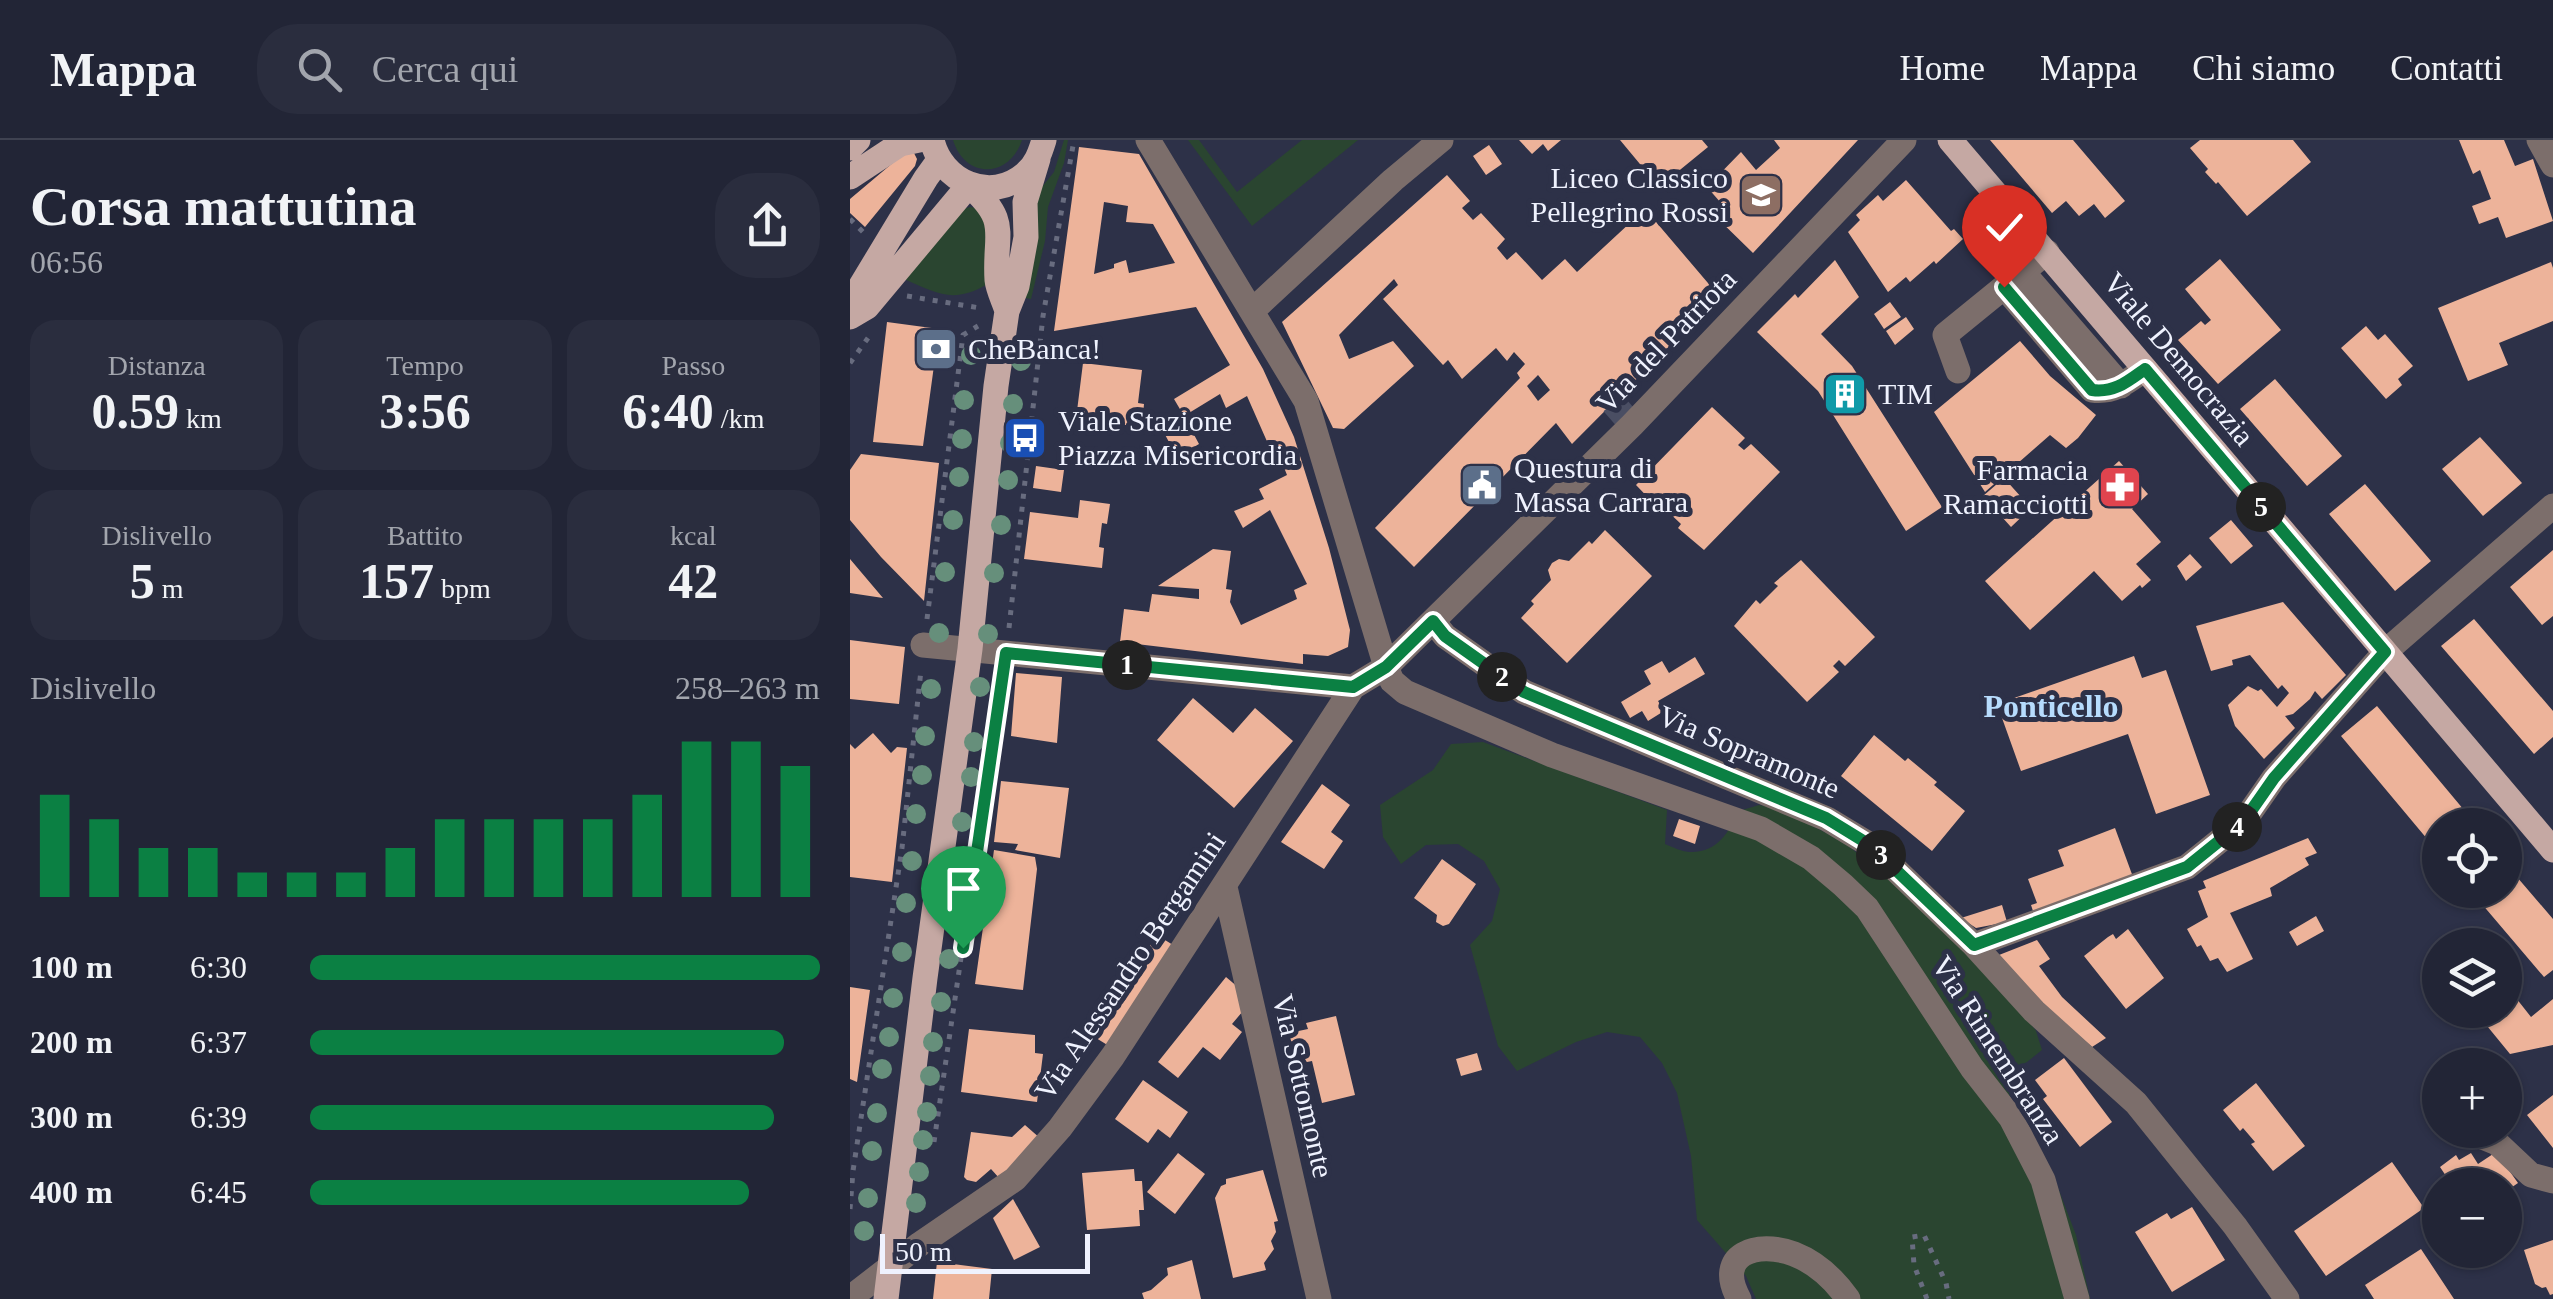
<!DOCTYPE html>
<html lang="it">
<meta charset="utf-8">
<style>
:root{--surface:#222536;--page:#2a2d3e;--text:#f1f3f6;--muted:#a2a5ad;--line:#3f4251;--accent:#0b8043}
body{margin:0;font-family:"Times New Roman",serif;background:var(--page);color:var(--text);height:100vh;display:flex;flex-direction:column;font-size:38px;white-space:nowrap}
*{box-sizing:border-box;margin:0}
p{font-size:32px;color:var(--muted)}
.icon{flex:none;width:55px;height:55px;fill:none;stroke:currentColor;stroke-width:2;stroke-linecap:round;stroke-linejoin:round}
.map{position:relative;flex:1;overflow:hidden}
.details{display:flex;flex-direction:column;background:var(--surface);width:850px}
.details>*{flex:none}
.fabs{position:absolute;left:1572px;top:668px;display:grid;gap:20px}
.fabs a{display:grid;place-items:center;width:100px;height:100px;border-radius:50%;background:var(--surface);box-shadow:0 2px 8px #0004,0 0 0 2px var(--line);font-size:50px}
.scale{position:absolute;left:30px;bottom:25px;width:210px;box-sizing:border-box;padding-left:10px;border:5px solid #eff2fe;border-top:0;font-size:28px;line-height:35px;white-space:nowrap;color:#eff2fe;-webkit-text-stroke:8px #2d3148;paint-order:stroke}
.pin{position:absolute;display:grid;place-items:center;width:85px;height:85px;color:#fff;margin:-102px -42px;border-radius:50% 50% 50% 0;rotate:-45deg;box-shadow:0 0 10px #0007}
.pin .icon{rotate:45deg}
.km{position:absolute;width:50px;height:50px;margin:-25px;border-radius:50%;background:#222;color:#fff;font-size:28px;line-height:50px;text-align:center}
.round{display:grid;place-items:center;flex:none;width:105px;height:105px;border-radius:40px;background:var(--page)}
.head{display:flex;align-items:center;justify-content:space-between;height:170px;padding:0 30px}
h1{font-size:55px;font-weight:600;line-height:75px}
.figures{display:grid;grid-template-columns:repeat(3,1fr);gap:15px;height:170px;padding:10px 30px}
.figures div{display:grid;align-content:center;border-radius:25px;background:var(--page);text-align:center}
.figures b{font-size:50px;font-weight:600}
.figures small{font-size:28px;font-weight:400}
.figures p{font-size:28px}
.chart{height:280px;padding:20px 30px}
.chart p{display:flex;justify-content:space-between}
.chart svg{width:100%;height:180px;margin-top:10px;stroke:var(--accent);stroke-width:6}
ul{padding:0 30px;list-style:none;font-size:32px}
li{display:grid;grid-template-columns:160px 120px 1fr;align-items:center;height:75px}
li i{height:25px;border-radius:12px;background:var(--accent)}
header{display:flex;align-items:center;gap:60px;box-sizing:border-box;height:140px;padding:0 50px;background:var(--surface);border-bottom:2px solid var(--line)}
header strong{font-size:48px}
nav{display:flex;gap:55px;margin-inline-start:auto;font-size:35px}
.search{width:700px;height:90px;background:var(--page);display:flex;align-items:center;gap:25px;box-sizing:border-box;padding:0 35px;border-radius:40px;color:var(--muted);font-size:38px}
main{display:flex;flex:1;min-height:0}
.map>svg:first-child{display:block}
</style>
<header>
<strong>Mappa</strong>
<div class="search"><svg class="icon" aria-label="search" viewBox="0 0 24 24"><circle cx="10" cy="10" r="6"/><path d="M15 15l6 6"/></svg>Cerca qui</div>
<nav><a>Home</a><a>Mappa</a><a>Chi siamo</a><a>Contatti</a></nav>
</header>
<main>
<section class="details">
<div class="head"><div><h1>Corsa mattutina</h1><p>06:56</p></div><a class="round"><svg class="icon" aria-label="share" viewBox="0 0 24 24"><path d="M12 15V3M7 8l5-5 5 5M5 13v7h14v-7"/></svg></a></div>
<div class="figures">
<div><p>Distanza</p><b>0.59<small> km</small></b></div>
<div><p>Tempo</p><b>3:56</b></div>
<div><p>Passo</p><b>6:40<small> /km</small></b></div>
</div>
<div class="figures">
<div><p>Dislivello</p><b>5<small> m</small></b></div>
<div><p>Battito</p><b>157<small> bpm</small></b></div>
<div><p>kcal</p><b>42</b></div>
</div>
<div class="chart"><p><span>Dislivello</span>258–263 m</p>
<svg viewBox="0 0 160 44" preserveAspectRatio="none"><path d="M5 44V19M15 44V25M25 44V32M35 44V32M45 44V38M55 44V38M65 44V38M75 44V32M85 44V25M95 44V25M105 44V25M115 44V25M125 44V19M135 44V6M145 44V6M155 44V12"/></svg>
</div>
<ul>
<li><b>100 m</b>6:30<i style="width:100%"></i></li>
<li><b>200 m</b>6:37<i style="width:93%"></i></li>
<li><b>300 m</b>6:39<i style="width:91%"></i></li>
<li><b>400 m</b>6:45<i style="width:86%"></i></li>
</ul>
</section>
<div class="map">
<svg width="1703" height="1159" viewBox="0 0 1703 1159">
<rect width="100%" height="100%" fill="#2d3148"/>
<path fill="#2a4530" d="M103,0H172C159,39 115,39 103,0Z
M214,0H218L214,23L198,67L195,101L181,159L175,158L184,57L204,32Z
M338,0H349L387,52L452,0H508L402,86Z
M120,67L128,68L136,76V145C102,164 87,153 54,139L113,69Z
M633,602L817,670L815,704C822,707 833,712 840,712C867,713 879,692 889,671L909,665L929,669L992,701L1028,730L1089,786L1174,874L1186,891L1192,910L1177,922L1160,931V960L1202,1032L1226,1095L1240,1159H906L896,1136L847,1080L841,1016L827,953L812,923L790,897L757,892L726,902L667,931L648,906L620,805L642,781L650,749L634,721L608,704L576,705L551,724L533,697L530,665L583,630L601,604Z"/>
<path fill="#edb39a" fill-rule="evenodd" d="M669,0H711L698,11L693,4L682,14Z
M770,0H852L858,7L809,47Z
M924,0H1008L903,113L861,72L871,63L857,47L891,12L906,30L930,8Z
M1140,0H1223L1275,61L1255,78L1244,64L1229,76L1216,61L1202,73Z
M1350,0H1443L1461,22L1397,76L1368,42L1366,44L1355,32L1358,29L1340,8Z
M1609,0H1654L1665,26L1683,19L1703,81L1656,98L1648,77L1629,84L1622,66L1641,59L1630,30L1623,34Z
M639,5L652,24L636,35L623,16Z
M229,7L289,14L413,229L444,297L479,408L500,490L498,507L478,516L453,514V524L270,502L274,469L299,472L302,454L349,459V449L308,446L363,409L381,411L376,449L382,450L380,462L391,485L447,459L444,450L457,444L420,370L393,388L384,371L414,359L409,349L437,335L425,305L419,306L397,256L376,268L370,254L334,276L349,304L327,317L312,289L334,276L324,259L380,225L346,167L204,191ZM254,62L278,66L276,82L303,84L325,123L279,133L276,120L264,124V128L244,134Z
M64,13L67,19L65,26L15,87L0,73V59L51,16Z
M597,35L620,61L612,68L623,80L631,73L655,99L647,108L657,120L666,112L692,140L715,119L727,132L795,69L869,156L722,304L706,283L564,427L525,388L670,238L667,233L675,224L664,212L657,221L646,208L612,239L598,220L593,225L533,159L548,145L544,139L489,195L499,219L543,201L564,226L494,289L483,288L432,182ZM688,235L700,250L688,261L677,246Z
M1056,40L1101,91L1104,89L1113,99L1086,124L1084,121L1060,142L1056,137L1038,152L998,92L1010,80L1006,75L1028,55L1033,61Z
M1370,119L1431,190L1368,244L1328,200L1351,181L1355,185L1361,180L1335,149Z
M985,120L1009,157L971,194L1002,226L1092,367L1056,391L968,251L907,192L945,154L948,158Z
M1701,122L1703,128V181L1649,203L1658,225L1618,241L1588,168Z
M1040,162L1051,177L1034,189L1024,174Z
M1056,177L1064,189L1045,205L1036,191Z
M37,182L89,189L73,306L23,302Z
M1516,186L1528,200L1535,194L1563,226L1548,239L1552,245L1536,259L1491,208Z
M1170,201L1200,236L1246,275L1228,298L1216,308L1200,295L1135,352L1084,272Z
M233,223L292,230L288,263L294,264L292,287L226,279Z
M1425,239L1492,316L1457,346L1390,269Z
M862,267L895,298L888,305L894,310L901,304L930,332L854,410L828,388L831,384L813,367L810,370L786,345Z
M1630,297L1672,343L1633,376L1592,329Z
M11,314L89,323L74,461L31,417L0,380V330Z
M1269,321L1298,354L1282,369L1311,402L1286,424L1301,440L1292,448L1290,445L1272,461L1244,431L1180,490L1135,441Z
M186,326L214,330L211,352L183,348Z
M1154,338L1181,368L1161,387L1133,356Z
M1515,344L1581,421L1545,451L1479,374Z
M230,360L260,364L257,384L252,383L249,407L254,408L252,428L174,419L180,372L228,378Z
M1381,380L1403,406L1381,424L1359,398Z
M755,390L802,436L717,523L671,478L684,464L681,461L701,440L698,430L702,423L709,419L719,421L739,401L742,404Z
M1703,410V476L1692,485L1660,447Z
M1340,414L1352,427L1336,441L1327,426Z
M0,419L33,458L0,453Z
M951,420L1025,497L995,526L989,520L983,526L989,532L957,562L884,486L906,460L910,464L928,446L924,443Z
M1433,462L1496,535L1472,559L1465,551L1460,559L1443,574L1435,576L1445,588L1414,619L1385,586L1378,565L1398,546L1408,551L1411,549L1427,567L1439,553L1432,545L1428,549L1400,515L1382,520L1383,525L1361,531L1346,486Z
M1624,479L1703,571V597L1684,614L1591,506Z
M0,500L55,507L49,564L0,559Z
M1284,516L1292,538L1316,530L1360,655L1306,674L1278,594L1171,631L1147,564Z
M845,517L855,534L808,561L814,571L798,581L792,571L780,578L771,562L801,544L794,531L812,521L819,533Z
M166,533L212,537L207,603L161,596Z
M343,558L383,593L405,568L443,601L384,668L307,600Z
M1527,566L1619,676L1609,685H1590V700L1583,706L1491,596Z
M23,593L41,613L47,607L57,608L42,742L0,737V604L5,609Z
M1024,595L1055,621L1058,618L1087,642L1084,645L1115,671L1082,711L991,636Z
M151,641L219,648L210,718L165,710L168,704L144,702Z
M472,644L500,665L481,692L493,701L474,729L431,702Z
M829,679L850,686L845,704L823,696Z
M1265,688L1283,737L1184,774L1181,765L1187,763L1178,739L1214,726L1208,710Z
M1458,698L1467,713L1455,718L1459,725L1420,748L1422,756L1380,773L1403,819L1377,832L1368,818L1360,821L1351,805L1347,807L1337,789L1358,777L1348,751L1356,748L1353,741Z
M144,710L185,717L187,729L173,850L125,844Z
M592,719L626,744L599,784L593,786L586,782L587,775L564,758Z
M1655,723L1703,779V830L1694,837L1620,750H1655Z
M1152,765L1157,782L1126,788L1111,778Z
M1466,776L1474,791L1447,806L1439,792Z
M1278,789L1314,838L1276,869L1234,816L1258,797L1263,794L1266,799Z
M307,795L323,805L259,906L233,890L263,843L273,849Z
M1187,800L1200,819L1189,826L1212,857L1256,898L1242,907L1197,868L1149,815Z
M376,837L389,848L393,871L382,884L392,892L370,920L353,907L328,938L308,922Z
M1655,844L1681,877L1703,859V905L1660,914L1624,870H1655Z
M0,847L20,850L7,942L0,939Z
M486,876L505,955L472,963L462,921L447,924L439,893L458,889L456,883Z
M119,889L185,895V913L193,914L187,962L111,952Z
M627,913L632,930L611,936L606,919Z
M1214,918L1262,982L1230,1007L1193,959L1197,956L1185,940Z
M293,940L338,972L320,998L308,989L298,1003L265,979Z
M1406,943L1455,1006L1423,1031L1401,1004L1405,1002L1393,988L1390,991L1373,970Z
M1703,955V1008L1677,975Z
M175,985L191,999L150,1039L141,1029L126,1042L117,1040L114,1037L121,992L162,997Z
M1646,1012L1668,1043L1655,1052V1045H1602L1590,1027L1606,1015L1609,1020L1621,1013L1628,1024Z
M328,1013L355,1034L325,1074L297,1052Z
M1542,1022L1574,1068L1476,1136L1444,1091Z
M284,1029L285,1041H292L294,1070H289L290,1086L237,1090L232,1033Z
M413,1030L428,1081L424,1082L426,1092L421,1101L424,1109L414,1123L416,1130L383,1138L365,1058L371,1046L376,1044V1039Z
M163,1059L190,1107L164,1120L143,1078Z
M1342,1067L1375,1120L1322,1152L1285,1092L1317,1073L1321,1079Z
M1703,1100V1154L1700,1155L1696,1147L1692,1148L1685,1144L1674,1110Z
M1571,1109L1604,1159H1524L1515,1145Z
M342,1120L351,1159H294L292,1153L301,1150L318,1135L317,1128Z
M87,1122L142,1129L139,1159H83Z"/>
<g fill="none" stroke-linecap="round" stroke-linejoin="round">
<path stroke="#4a4e63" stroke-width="25" stroke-dasharray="25 12" stroke-linecap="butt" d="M763,263L782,285"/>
<path stroke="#686c7f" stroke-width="5" stroke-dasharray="5 8" stroke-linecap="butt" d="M0,79L15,94
M57,156L130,168
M0,223L18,198
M77,479L113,195L128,186
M159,488L193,176L224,0
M84,1002L152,538
M0,1069L3,1031L52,708L71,530
M1077,1159L1064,1125L1062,1097L1074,1095L1096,1143L1099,1159"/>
<path stroke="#7c6e6b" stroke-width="25" d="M298,0L456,261L536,527L542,541L555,552L702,615L911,689L961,718L993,745L1017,768L1122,928L1161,978L1193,1040L1227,1159
M1689,0L1703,25
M1172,131L1271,246
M1154,147L1242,250C1264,253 1277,242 1295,229
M402,171L543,40L591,0
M1108,231L1095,195L1197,112
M583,481L595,496L674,552L977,679L1020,705L1124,805L1184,871L1286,963L1385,1086L1437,1159
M73,505L503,547
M375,747L469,1159
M1124,805L1337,727L1394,681L1424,638L1535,512L1703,366
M1615,990L1647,1003L1681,1035L1703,1041
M0,1158L70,1104L165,1039L210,988L263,916L503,547L536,527L782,285L1054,0
M889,1159C864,1114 907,1100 944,1114C967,1123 984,1139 998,1159"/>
<path stroke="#c5a8a3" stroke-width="25" d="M82,0C91,41 140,64 175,34C186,25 190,13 194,0
M1100,0C1302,236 1502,473 1703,710
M0,8L8,0
M0,37L50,4L69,0
M119,45C161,83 144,91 147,140C148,150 154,161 157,171
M1,175L4,157L76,38L89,20
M0,177L17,167L119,45
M36,1159L75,838L120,509L146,246L157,171L167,146L176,97L175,62L188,19"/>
</g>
<g fill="#668f7b">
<circle cx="121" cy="215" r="10"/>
<circle cx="171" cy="221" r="10"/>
<circle cx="114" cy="260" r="10"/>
<circle cx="163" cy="264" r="10"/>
<circle cx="112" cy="299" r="10"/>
<circle cx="160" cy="303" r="10"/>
<circle cx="109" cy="337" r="10"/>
<circle cx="158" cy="340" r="10"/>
<circle cx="103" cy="380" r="10"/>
<circle cx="151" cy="385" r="10"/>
<circle cx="95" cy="432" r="10"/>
<circle cx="144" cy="433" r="10"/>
<circle cx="89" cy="493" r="10"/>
<circle cx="138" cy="494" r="10"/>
<circle cx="130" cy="547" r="10"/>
<circle cx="81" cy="549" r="10"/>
<circle cx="75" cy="596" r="10"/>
<circle cx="124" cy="602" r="10"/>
<circle cx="72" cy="635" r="10"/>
<circle cx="121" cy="637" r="10"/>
<circle cx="66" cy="674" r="10"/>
<circle cx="112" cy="682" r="10"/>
<circle cx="62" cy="721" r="10"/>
<circle cx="107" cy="725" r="10"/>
<circle cx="56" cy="763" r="10"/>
<circle cx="102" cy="773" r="10"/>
<circle cx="52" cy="812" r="10"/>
<circle cx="99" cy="819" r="10"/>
<circle cx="43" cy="858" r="10"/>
<circle cx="91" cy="862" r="10"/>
<circle cx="39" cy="897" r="10"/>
<circle cx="83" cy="902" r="10"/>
<circle cx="32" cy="929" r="10"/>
<circle cx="80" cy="936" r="10"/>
<circle cx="77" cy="972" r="10"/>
<circle cx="27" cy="973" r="10"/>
<circle cx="73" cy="1000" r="10"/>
<circle cx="22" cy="1011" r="10"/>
<circle cx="69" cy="1032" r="10"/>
<circle cx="18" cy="1058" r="10"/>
<circle cx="66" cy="1063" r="10"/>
<circle cx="14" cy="1091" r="10"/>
</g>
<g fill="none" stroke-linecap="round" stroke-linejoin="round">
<g stroke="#fff" stroke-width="20">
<path id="route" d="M113,808L156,513L503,547L536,527L583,481L595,496L674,552L976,678L1020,705L1124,805L1337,727L1394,681L1424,638L1535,512L1295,229C1277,242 1264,253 1242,250L1154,147"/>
</g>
<use href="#route" stroke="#0b8043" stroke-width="12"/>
</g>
<defs>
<g id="school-square" transform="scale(2.25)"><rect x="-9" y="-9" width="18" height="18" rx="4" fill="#8d6e63" stroke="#2d3148"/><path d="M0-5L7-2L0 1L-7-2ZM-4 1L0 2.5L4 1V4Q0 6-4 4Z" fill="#fff"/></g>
<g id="bank-square" transform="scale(2.25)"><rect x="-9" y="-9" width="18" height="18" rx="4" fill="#5c6f8a" stroke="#2d3148"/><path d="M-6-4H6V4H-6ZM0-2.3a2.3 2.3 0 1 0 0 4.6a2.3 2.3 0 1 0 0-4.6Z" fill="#fff"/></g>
<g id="building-square" transform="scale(2.25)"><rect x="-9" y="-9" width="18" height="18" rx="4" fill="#0f9aa8" stroke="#2d3148"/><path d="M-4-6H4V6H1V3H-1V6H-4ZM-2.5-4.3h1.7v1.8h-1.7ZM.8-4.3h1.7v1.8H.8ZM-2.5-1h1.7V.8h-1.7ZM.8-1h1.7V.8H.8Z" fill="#fff"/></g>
<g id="bus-square" transform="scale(2.25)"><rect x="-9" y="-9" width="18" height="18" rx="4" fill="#1a4fb4" stroke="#2d3148"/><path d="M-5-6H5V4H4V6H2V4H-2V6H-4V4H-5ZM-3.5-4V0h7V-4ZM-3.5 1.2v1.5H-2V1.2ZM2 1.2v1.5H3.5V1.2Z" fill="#fff"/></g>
<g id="civic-square" transform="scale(2.25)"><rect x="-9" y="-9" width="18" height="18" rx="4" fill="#5c6f8a" stroke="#2d3148"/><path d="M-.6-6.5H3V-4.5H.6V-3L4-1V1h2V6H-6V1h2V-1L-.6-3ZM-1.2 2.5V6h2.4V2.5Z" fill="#fff"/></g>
<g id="pharmacy-square" transform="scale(2.25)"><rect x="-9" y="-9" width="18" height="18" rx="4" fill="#e0444e" stroke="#2d3148"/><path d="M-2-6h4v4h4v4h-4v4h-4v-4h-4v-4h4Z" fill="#fff"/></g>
</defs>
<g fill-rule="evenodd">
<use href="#school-square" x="911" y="55"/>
<use href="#bank-square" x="86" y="209"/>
<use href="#building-square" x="995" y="254"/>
<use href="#bus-square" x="175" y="298"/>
<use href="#civic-square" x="632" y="345"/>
<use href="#pharmacy-square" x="1270" y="347"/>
</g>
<g text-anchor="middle" stroke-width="10" stroke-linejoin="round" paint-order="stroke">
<g font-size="30" fill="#eff2fe" stroke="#2d3148" text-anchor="start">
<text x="878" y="48" text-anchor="end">Liceo Classico<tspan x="878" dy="34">Pellegrino Rossi</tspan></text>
<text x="118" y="219">CheBanca!</text>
<text x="1028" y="264">TIM</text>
<text x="208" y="291">Viale Stazione<tspan x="208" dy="34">Piazza Misericordia</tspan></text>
<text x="664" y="338">Questura di<tspan x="664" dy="34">Massa Carrara</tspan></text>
<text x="1238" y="340" text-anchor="end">Farmacia<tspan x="1238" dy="34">Ramacciotti</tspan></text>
</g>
<g font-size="30" fill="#eff2fe" stroke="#2d3148">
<text transform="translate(816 201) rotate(-46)" y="10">Via del Patriota</text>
<text transform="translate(1329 219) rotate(50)" y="10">Viale Democrazia</text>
<text transform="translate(899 612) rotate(23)" y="10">Via Sopramonte</text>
<text transform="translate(280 826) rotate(-56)" y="10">Via Alessandro Bergamini</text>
<text transform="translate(1148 910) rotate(57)" y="10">Via Rimembranza</text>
<text transform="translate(453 946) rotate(77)" y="10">Via Sottomonte</text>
</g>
<g font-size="32" font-weight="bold" fill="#b7dcfd" stroke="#2d3148">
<text x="1201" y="577">Ponticello</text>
</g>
</g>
</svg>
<div class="fabs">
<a><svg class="icon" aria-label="locate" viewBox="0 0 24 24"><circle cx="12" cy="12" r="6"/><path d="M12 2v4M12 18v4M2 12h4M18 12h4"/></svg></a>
<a><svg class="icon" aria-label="layers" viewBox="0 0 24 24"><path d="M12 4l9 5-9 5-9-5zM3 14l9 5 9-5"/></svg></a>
<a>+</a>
<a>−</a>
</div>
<div class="scale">50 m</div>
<div class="pin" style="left:113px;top:808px;background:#1e9e55"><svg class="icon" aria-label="arrive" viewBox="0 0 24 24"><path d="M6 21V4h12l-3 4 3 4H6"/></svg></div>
<div class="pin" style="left:1154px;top:147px;background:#d93025"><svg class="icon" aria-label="check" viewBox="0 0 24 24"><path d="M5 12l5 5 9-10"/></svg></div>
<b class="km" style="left:277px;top:525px">1</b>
<b class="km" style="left:652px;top:537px">2</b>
<b class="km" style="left:1031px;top:715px">3</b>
<b class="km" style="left:1387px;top:687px">4</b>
<b class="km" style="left:1411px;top:367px">5</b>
</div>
</main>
